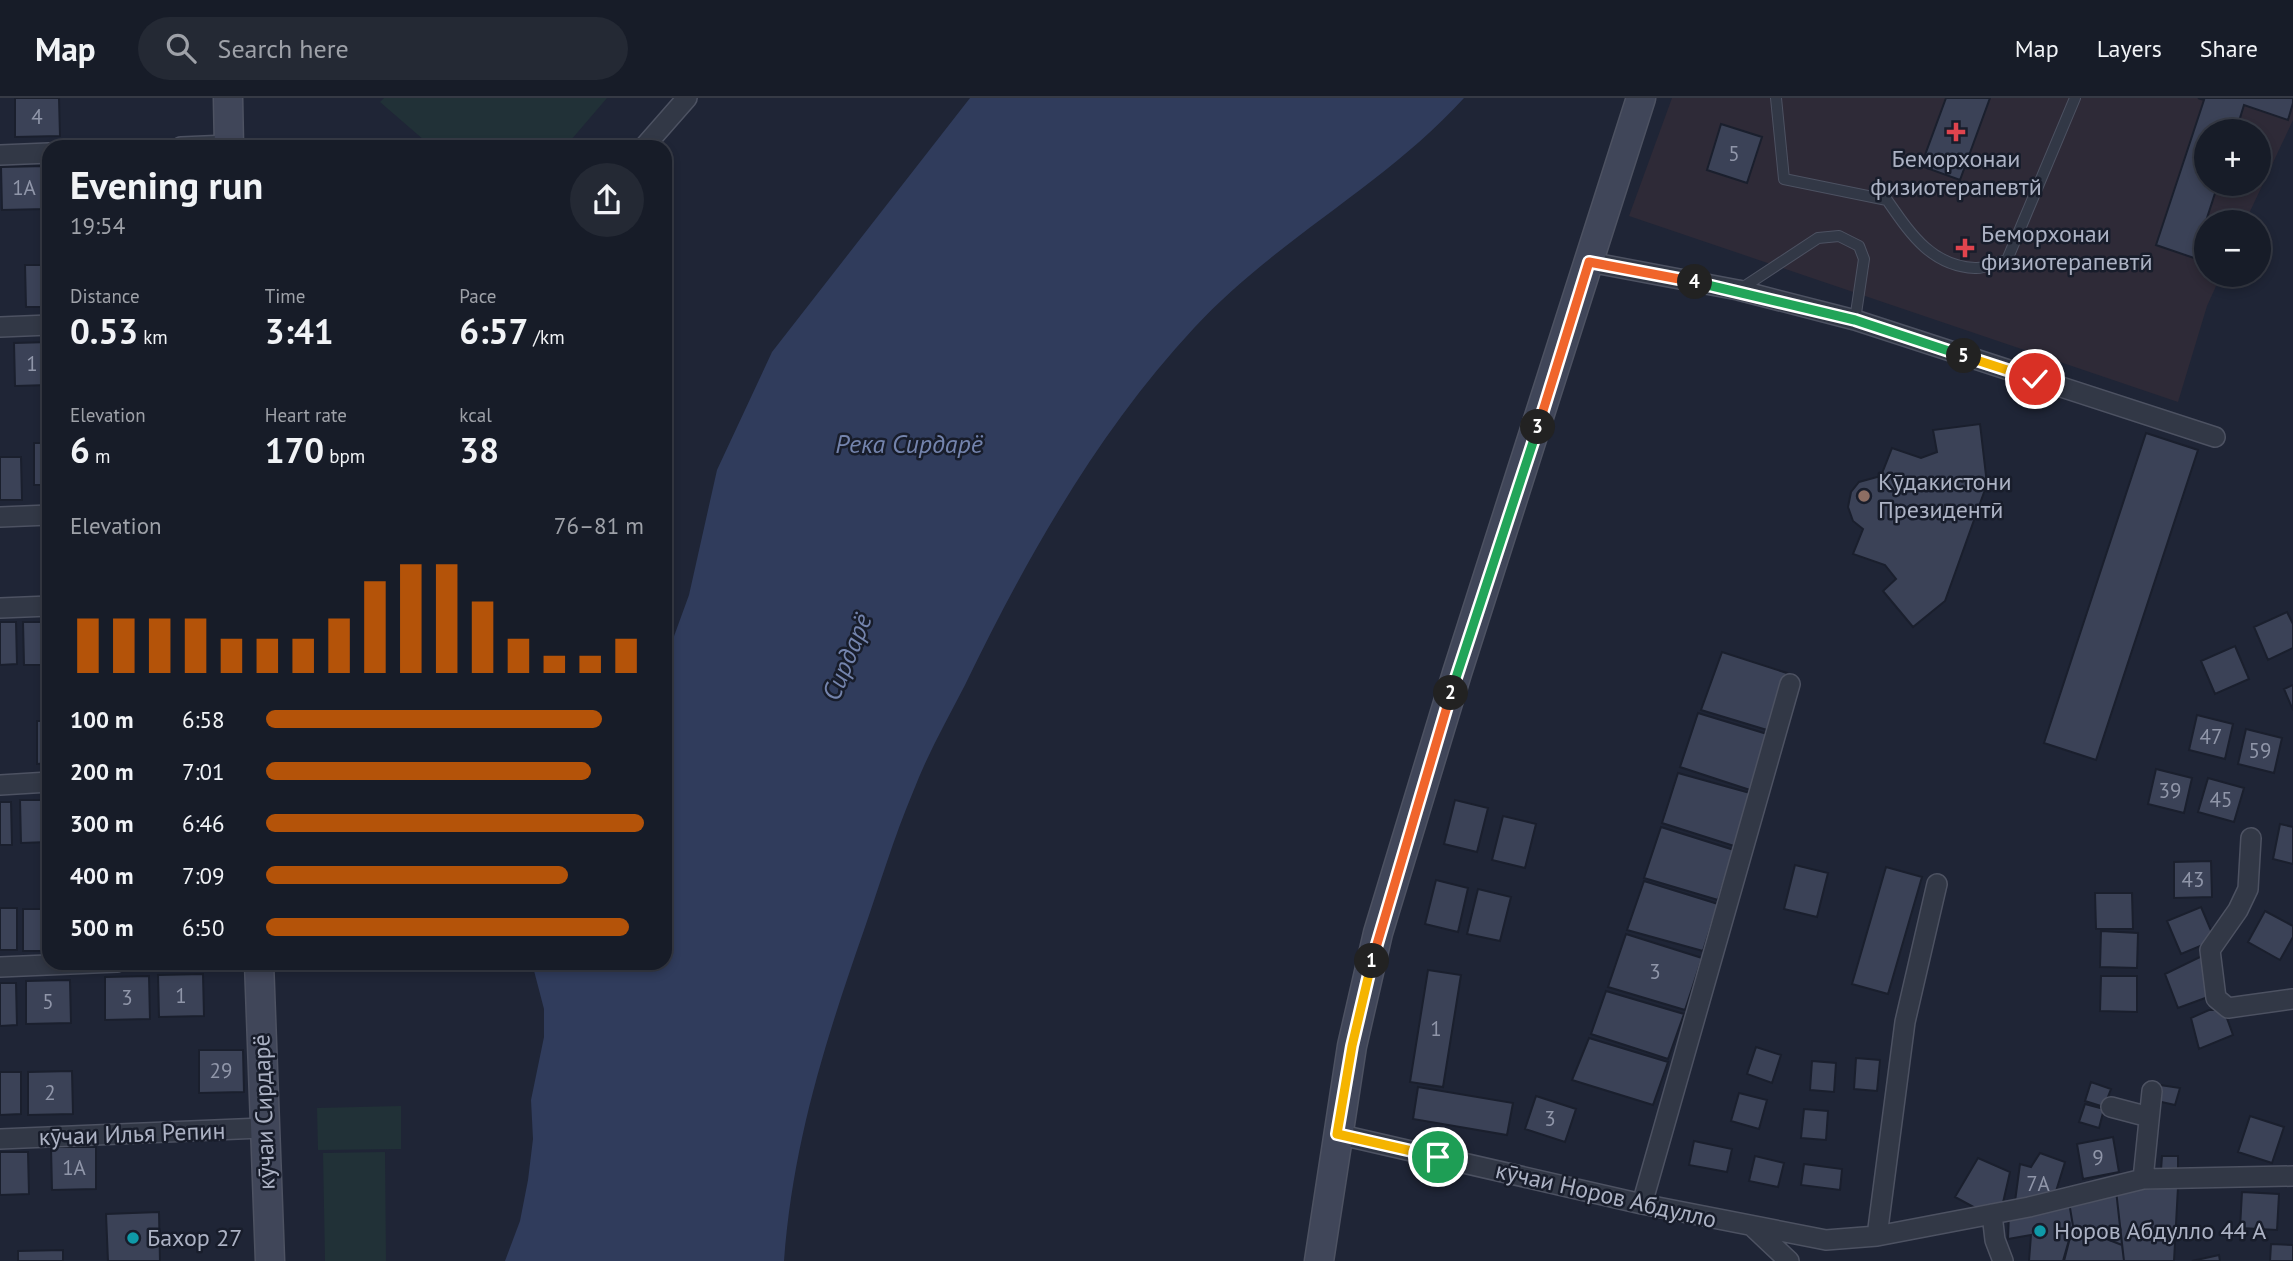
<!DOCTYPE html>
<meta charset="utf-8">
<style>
:root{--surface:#171c28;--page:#242934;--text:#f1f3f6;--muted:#9ea1a8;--line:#363a45;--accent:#b45309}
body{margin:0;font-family:"PT Sans",sans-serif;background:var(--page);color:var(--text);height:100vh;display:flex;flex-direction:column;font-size:26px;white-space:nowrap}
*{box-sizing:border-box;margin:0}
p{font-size:23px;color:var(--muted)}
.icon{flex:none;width:38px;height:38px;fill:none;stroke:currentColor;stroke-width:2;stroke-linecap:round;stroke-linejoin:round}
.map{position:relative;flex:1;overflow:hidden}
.drawer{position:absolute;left:42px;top:42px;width:630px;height:830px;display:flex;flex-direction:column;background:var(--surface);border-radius:21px;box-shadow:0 4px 10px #0003,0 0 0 2px var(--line)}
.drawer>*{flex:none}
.controls{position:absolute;left:2194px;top:21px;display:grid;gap:14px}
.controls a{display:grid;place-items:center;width:77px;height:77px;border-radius:50%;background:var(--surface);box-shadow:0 4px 10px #0003,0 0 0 2px var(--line);font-size:35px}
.pin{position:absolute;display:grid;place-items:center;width:60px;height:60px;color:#fff;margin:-30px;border:4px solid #fff;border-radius:50%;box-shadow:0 2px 7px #0007}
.km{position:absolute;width:35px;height:35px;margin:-18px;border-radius:50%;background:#222;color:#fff;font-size:19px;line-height:35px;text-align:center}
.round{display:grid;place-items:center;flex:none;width:74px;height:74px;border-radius:37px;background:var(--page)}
.head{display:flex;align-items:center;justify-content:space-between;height:119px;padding:0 28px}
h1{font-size:38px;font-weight:600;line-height:52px}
.figures{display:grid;grid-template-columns:repeat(3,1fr);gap:10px;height:119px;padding:7px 28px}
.figures div{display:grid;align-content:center}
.figures b{font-size:35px;font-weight:600}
.figures small{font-size:19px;font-weight:400}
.figures p{font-size:19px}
.chart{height:196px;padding:14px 28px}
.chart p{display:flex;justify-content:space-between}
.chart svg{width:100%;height:126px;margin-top:7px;stroke:var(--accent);stroke-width:6}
ul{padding:0 28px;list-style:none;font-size:23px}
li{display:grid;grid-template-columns:112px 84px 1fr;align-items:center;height:52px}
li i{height:18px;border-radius:9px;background:var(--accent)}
header{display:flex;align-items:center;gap:42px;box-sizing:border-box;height:98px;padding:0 35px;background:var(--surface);border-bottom:2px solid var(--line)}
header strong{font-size:33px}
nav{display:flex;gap:38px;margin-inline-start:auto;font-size:24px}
.search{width:490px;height:63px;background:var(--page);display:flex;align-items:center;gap:18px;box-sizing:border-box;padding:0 24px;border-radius:38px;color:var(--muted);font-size:26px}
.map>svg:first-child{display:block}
</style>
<header>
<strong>Map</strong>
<div class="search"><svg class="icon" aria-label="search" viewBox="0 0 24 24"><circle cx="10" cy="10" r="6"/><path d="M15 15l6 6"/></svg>Search here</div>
<nav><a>Map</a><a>Layers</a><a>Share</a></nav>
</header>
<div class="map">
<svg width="2293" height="1163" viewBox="0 0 2293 1163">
<rect width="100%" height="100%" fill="#1f2536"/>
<path fill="#2e2a37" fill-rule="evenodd" d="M1672,0H2293V22L2245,124H2207V177H2221L2207,208L2178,304L1629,118ZM2207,33H2259V86H2207Z"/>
<path fill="#213137" d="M384,0H607L565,49H432L380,4Z
M401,1008V1051L318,1052L317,1010Z
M385,1054L386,1163H325L323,1055Z"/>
<path fill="#303c5c" d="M970,0H1464C1384,88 1275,142 1194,230C1098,333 1026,461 965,587C947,622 927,657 913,694C894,739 880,786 864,832C825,944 793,1044 784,1163H505L520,1123L528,1082L533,1041L531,1002L544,939V911L532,865L665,864V563L689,497L717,372L772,254Z"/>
<path fill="#3b4257" stroke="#1a1f2d" stroke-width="2" d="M15,0H59L60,38L15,39Z
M1946,0H1990L1960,82L1921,68Z
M2198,0H2293V5L2288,22L2244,7L2236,33H2207V86H2218L2194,160L2156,147L2204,2Z
M1721,26L1762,39L1747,85L1707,72Z
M46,68V111L2,112L1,69Z
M25,167H49V209H26Z
M49,244V287L15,288L14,245Z
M1980,326L1987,386L1945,503L1913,529L1883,493L1896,481L1885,467L1853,456L1863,431L1853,423L1848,409L1851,394L1859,384L1881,378L1892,350L1921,360L1937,354L1933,332Z
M2146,335L2198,352L2096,662L2044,645Z
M34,345H49V387H34Z
M0,359H21L22,402H0Z
M2287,514L2293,526V550L2268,562L2254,529Z
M0,524H16L17,566L0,567Z
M23,524H49V567H24Z
M2235,548L2249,581L2215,596L2201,563Z
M1722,554L1787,575L1767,632L1701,612Z
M2293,587V612L2284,591Z
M1698,615L1767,636L1750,692L1680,669Z
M2197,617L2233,626L2225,661L2189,652Z
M37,623H49V665L37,666Z
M2246,631L2282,640L2274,675L2238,666Z
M2156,671L2192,680L2184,715L2148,706Z
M1678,675L1750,695L1734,748L1662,725Z
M2208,680L2244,690L2234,724L2198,714Z
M20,702H49V744L21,745Z
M1455,702L1488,710L1477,754L1444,746Z
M0,704H11L12,747H0Z
M1503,718L1536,726L1525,770L1492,762Z
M2280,726L2293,729V766L2273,761Z
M1661,729L1734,752L1718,802L1644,780Z
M2211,763L2212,799L2174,800V764Z
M1795,767L1828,775L1817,819L1784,811Z
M1886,769L1922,779L1888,896L1852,886Z
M1436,782L1468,790L1458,834L1425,826Z
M1644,783L1718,806L1703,853L1627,832Z
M1478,791L1511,799L1500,843L1467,836Z
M2095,795H2132L2133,831H2096Z
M2201,809L2215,842L2181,856L2167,823Z
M0,810H17V852H0Z
M23,811H49V853H23Z
M2265,813L2293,828V839L2280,862L2248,844Z
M2101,833L2138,835L2137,870L2100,869Z
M1626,836L1702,860L1685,912L1608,889Z
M2206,856L2208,899L2178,910L2165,876Z
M1428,872L1461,877L1443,989L1410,984Z
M203,876L204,918L159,919L158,877Z
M149,878L150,921L105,922V879Z
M2101,878H2137V914L2100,913Z
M70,882L71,925L26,926V883Z
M0,885H16L17,927L0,928Z
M1606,893L1684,916L1668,961L1591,936Z
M2209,912H2224L2233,937L2199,951L2191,920Z
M1589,940L1668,964L1653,1007L1572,982Z
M1756,949L1781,957L1772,985L1747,976Z
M199,952H243L244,994L199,995Z
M1856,960L1880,962L1877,993L1854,991Z
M1812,963L1836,965L1834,994L1810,992Z
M72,973L73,1016L28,1017V974Z
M0,974H21V1016L0,1017Z
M2091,984L2111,991L2104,1009L2085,1003Z
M2160,987L2180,990L2175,1007L2157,1003Z
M1418,989L1513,1005L1507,1037L1413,1021Z
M1739,995L1767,1002L1759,1031L1731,1023Z
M1536,998L1576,1011L1565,1044L1525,1031Z
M2085,1006L2104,1011L2099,1030L2079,1024Z
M1804,1011L1828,1013L1826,1042L1801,1040Z
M2250,1018L2284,1029L2272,1065L2238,1054Z
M2113,1039L2119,1074L2083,1081L2077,1046Z
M1694,1043L1732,1051L1727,1074L1689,1067Z
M51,1049H96V1091L52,1092Z
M0,1054H28L29,1096L0,1097Z
M2040,1055L2065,1064L2053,1103L2014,1111L2020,1066L2031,1069Z
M1755,1058L1784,1065L1778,1089L1749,1083Z
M2162,1058H2178V1073L2161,1072Z
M1978,1060L2010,1074L2002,1109L1979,1112L1955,1099Z
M1804,1066L1842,1071L1840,1092L1801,1087Z
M2178,1089L2174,1163H2124L2116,1092Z
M2116,1092L2122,1147L2073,1128L2069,1104Z
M2242,1094L2279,1096L2277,1132L2240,1130Z
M2069,1104L2073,1128L2064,1163H2029L2031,1137L2008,1141L2009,1113Z
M159,1114L160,1163H108L106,1116Z
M2073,1128L2122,1147L2124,1163H2063Z
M2271,1146L2293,1147V1163H2270Z
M63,1152V1163H18V1153Z
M2219,1157L2220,1163H2192Z"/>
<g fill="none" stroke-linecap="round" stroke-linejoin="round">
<g stroke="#4d5262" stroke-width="12">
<path id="lane" d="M1776,0L1784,81L1887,102C1910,135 1931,168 1975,170C1984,171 1997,164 2007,162L2075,0
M1739,192L1818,140L1839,138L1859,148L1864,161L1855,222"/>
</g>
<g stroke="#4d5262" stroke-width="22">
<path id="street" d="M181,49L228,47
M644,49L687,0
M0,57L49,55
M1589,164L1738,192L1855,222L2215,339
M0,229L49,227
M0,419L49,417
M0,510L49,508
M0,687L49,684
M2251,740L2248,791L2238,812L2210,852L2216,900L2228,910L2293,901
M0,869L117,864
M2111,1009L2149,1019
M1337,1036L1642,1106L1826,1142L1877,1138L2029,1109L2143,1081L2293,1078
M0,1041L264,1030
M2143,1081L2152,993
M1642,1106L1790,586
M1992,1116L1995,1142L2003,1163
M1753,1129L1789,1163
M1877,1138L1905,924L1937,786"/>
</g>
<g stroke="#4d5262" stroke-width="31">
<path id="secondary" d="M228,0L229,49
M259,864L270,1163
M1319,1163L1352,948L1378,835L1457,575L1641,0"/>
</g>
<use href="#lane" stroke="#323846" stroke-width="10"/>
<use href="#street" stroke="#323846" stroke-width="19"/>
<use href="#secondary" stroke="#404659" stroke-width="28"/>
</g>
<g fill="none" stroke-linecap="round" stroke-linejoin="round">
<g stroke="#fff" stroke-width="14">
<path id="split-1" d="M1372,863L1352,948L1337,1036L1438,1059"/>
</g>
<g stroke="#fff" stroke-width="14">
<path id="split-2" d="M1372,863L1451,595"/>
</g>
<g stroke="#fff" stroke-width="14">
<path id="split-3" d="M1451,595L1538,329"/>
</g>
<g stroke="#fff" stroke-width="14">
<path id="split-4" d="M1538,329L1589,164L1695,184"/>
</g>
<g stroke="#fff" stroke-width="14">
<path id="split-5" d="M1695,184L1855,222L1964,258"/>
</g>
<g stroke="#fff" stroke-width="14">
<path id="split-6" d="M1964,258L2035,281"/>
</g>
<use href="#split-1" stroke="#f5b400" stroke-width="9"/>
<use href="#split-2" stroke="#f0652b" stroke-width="9"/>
<use href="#split-3" stroke="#22a559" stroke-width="9"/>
<use href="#split-4" stroke="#f0652b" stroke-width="9"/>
<use href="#split-5" stroke="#22a559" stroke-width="9"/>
<use href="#split-6" stroke="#f5b400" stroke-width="9"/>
</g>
<g fill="#e0444e" stroke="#181d2b" stroke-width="2.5">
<path d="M1952.5 23.5h7v7h7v7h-7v7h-7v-7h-7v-7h7z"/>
<path d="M1961.5 139.5h7v7h7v7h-7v7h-7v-7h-7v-7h7z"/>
</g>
<circle fill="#8d6e63" stroke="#181d2b" stroke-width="2.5" cx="1864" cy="398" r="7"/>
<g fill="#0f9aa8" stroke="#181d2b" stroke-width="2.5">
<circle cx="2040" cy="1133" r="7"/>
<circle cx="133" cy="1140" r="7"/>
</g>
<g text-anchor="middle" stroke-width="5" stroke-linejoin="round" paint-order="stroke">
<g font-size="21" fill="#9096a9">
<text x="37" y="26">4</text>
<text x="1734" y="63">5</text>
<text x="24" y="97">1А</text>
<text x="32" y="273">1</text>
<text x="2211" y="646">47</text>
<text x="2260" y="660">59</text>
<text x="2170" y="700">39</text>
<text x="2221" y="709">45</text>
<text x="2193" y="789">43</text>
<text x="1655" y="881">3</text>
<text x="181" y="905">1</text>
<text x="127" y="907">3</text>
<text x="48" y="911">5</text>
<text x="1436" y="938">1</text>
<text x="221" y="980">29</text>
<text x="50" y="1002">2</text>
<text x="1550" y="1028">3</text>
<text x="2098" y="1067">9</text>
<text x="74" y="1077">1А</text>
<text x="2038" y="1093">7А</text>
</g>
<g font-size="24" fill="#acb2c4" stroke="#181d2b" text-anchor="start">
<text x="1956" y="69" text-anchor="middle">Беморхонаи<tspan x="1956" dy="28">физиотерапевтй</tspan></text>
<text x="1981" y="144">Беморхонаи<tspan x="1981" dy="28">физиотерапевтӣ</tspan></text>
<text x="1878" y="392">Кӯдакистони<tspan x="1878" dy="28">Президентӣ</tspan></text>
<text x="2054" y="1141">Норов Абдулло 44 А</text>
<text x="147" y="1148">Бахор 27</text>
</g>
<g font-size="24" fill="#acb2c4" stroke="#181d2b">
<text transform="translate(264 1014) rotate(-92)" y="8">кӯчаи Сирдарё</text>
<text transform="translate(132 1036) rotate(-2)" y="8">кӯчаи Илья Репин</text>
<text transform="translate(1606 1097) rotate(13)" y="8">кӯчаи Норов Абдулло</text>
</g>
<g font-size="26" font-style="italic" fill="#7484ad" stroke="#181d2b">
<text x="909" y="355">Река Сирдарё</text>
<text transform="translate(847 559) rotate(-68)" y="9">Сирдарё</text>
</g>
</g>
</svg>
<div class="controls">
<a>+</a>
<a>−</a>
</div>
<div class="pin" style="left:1438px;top:1059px;background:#1e9e55"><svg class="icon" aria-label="arrive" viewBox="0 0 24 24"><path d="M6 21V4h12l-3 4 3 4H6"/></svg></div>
<div class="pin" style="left:2035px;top:281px;background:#d93025"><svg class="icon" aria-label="check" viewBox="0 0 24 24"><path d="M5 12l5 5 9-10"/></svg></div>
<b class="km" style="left:1372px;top:863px">1</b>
<b class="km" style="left:1451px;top:595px">2</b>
<b class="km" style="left:1538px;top:329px">3</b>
<b class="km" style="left:1695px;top:184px">4</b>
<b class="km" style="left:1964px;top:258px">5</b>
<section class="drawer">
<div class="head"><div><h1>Evening run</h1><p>19:54</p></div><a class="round"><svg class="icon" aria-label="share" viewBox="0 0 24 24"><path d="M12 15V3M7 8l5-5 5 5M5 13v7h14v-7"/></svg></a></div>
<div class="figures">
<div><p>Distance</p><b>0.53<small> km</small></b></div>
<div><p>Time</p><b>3:41</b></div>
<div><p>Pace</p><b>6:57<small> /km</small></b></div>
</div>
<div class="figures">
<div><p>Elevation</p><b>6<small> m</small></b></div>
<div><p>Heart rate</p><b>170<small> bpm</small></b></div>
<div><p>kcal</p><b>38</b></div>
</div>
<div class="chart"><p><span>Elevation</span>76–81 m</p>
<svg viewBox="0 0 160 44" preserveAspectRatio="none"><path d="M5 44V25M15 44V25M25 44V25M35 44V25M45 44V32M55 44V32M65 44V32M75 44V25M85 44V12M95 44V6M105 44V6M115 44V19M125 44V32M135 44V38M145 44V38M155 44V32"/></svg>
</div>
<ul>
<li><b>100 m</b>6:58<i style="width:89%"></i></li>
<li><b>200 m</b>7:01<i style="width:86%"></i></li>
<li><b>300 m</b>6:46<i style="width:100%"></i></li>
<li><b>400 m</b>7:09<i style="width:80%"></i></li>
<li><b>500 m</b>6:50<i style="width:96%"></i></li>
</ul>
</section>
</div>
